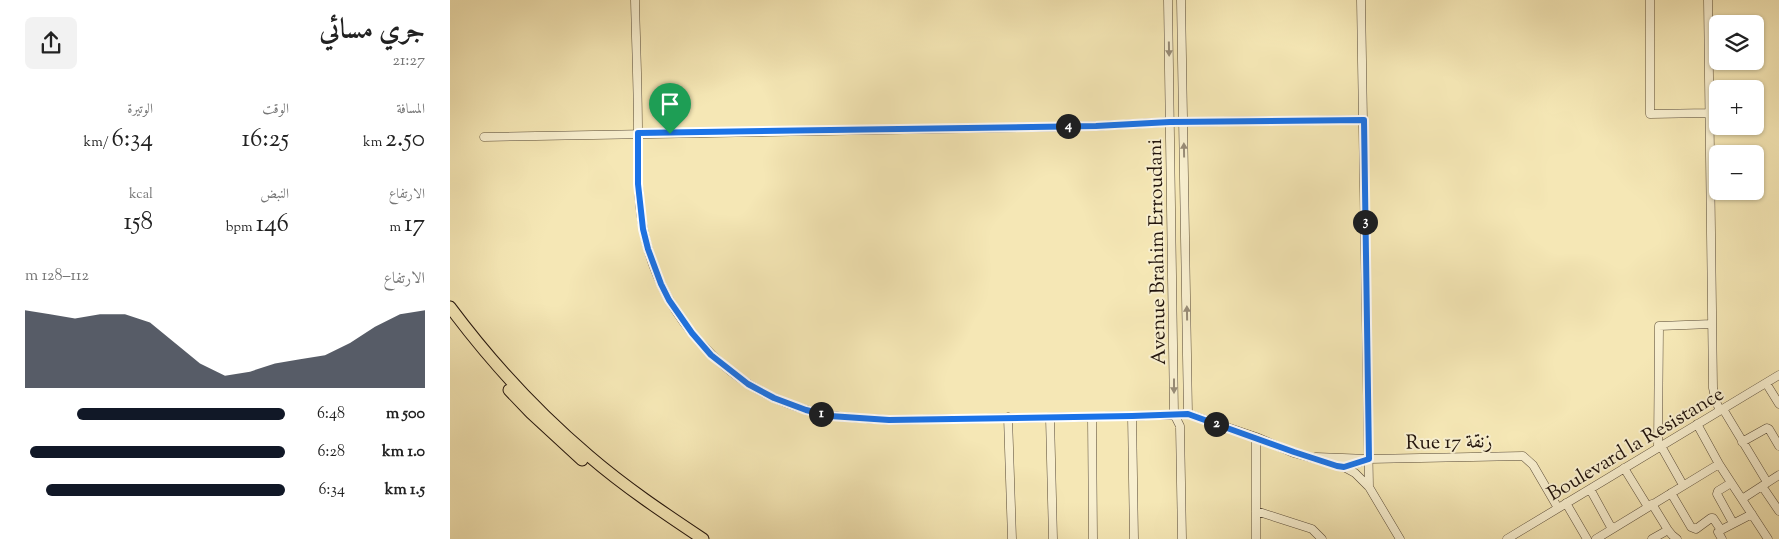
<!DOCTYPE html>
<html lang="ar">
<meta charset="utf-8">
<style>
:root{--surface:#fff;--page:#f2f2f2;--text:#222;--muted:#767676;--accent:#111827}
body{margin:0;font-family:"Sorts Mill Goudy",Amiri,serif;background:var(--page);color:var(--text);direction:rtl;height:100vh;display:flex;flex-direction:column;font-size:19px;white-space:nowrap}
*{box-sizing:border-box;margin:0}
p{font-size:16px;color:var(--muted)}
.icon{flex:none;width:28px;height:28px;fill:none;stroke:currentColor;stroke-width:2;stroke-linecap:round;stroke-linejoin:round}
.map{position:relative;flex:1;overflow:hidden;direction:ltr}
.details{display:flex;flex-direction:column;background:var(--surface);width:450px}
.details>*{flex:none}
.buttons{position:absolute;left:1259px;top:15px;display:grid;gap:10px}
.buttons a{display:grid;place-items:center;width:55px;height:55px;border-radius:8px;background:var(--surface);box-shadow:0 1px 4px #0004;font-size:25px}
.pin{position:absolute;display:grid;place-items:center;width:42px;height:42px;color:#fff;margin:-51px -21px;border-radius:50% 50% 50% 0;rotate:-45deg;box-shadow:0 0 5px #0007}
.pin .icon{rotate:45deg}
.km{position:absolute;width:25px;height:25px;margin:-12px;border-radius:50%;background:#222;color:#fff;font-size:14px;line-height:25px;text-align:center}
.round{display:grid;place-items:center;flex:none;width:52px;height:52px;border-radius:8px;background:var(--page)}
.head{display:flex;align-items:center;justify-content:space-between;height:85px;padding:0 25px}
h1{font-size:28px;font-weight:600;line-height:38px}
.metrics{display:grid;grid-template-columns:repeat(3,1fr);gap:8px;height:85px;padding:5px 25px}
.metrics div{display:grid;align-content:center}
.metrics b{font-size:25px;font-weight:600}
.metrics small{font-size:14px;font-weight:400}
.metrics p{font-size:14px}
.chart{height:140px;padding:10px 25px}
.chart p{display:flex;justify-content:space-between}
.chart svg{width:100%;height:90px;margin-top:5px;fill:var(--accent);opacity:.7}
ul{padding:0 25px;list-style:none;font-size:16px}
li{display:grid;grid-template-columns:80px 60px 1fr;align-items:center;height:38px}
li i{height:12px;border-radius:6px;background:var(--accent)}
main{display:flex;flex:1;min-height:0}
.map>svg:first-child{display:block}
</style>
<main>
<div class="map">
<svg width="1329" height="539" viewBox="0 0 1329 539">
<rect width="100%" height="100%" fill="#f5e7b5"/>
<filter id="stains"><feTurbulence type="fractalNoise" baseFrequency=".004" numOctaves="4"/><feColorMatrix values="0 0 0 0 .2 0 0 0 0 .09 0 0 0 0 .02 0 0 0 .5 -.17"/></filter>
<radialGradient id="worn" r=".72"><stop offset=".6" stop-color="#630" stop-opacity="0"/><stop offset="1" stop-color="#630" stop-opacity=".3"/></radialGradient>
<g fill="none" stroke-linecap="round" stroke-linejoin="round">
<g stroke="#574936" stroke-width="9">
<path id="minor" d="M185,0C186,44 188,89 188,133C188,164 187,196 193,227C208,312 274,387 357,410C384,418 412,418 439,420L682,416L738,414L806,437L844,453L894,467L905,473L919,487L950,539
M718,0L724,414L730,426L732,539
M731,0L738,414
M911,0L919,487
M1200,0V114L1259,113
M1258,0L1263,388L1266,402L1270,410
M34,137L646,126L720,122L913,120
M1316,383L1329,404
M1273,409L1317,482
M682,416L684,539
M558,417L562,539
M642,417L643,539
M600,418L603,539
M1247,424L1269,464L1318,539
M806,437V539
M1292,442L1317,428L1319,429L1329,446
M1211,446L1233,485
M1208,448L1209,326L1262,324
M866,457L919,459L1073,456L1083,465L1108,508
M894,467L917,460
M1174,468L1198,507
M1281,483L1268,491L1267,494L1283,523
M1312,486L1329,511
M1140,489L1162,529
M1221,493L1241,527L1246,529L1261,518H1263L1271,530L1268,532L1272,539
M1292,499L1329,475
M1116,503L1137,539
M1202,504L1218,530
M806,511L862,529L872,539
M1271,530L1302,514
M1057,539L1329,375
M1146,539L1269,464
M1202,539L1218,530L1222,535L1227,539"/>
</g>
<g stroke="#22140c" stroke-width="13">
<path id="highway" d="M0,307C41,362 87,412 139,456C175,487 214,513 253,539
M59,390L81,413L132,460"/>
</g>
<use href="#minor" stroke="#f8efcf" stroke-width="8"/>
<use href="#highway" stroke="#f5e7b5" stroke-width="11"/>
</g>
<defs><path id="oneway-solid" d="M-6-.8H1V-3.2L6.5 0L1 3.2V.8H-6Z" transform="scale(1.25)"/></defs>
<g fill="#988c77">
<use href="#oneway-solid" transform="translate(719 49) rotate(89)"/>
<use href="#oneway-solid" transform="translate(734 150) rotate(-91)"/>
<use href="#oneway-solid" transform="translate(737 313) rotate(-91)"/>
<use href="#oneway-solid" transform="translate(724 386) rotate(90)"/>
</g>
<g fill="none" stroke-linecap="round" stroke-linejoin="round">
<g stroke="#fff" stroke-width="10">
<path id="route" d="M914,120L919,459L894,467L887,466L844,452L738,414L682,416L439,420L380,416L356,410L324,398L298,384L261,355L242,333L219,300L211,284L198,249L193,229L188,184V133L646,126L720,122Z"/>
</g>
<use href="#route" stroke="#1a73e8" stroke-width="6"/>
</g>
<g text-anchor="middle" stroke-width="4" stroke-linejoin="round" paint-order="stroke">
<g font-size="20" fill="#22140c" stroke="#f8efcf">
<text transform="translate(706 252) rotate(-91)" y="7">Avenue Brahim Erroudani</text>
<text transform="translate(999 441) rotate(-1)" y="7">Rue 17 زنقة</text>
<text transform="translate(1185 443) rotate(-31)" y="7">Boulevard la Resistance</text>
</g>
</g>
<rect width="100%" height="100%" filter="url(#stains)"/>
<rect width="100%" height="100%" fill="url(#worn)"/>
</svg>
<div class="buttons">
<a><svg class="icon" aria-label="layers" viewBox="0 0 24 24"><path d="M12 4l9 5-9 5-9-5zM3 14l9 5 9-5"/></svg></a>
<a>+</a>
<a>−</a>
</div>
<div class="pin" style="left:220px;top:134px;background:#1e9e55"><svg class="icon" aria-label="arrive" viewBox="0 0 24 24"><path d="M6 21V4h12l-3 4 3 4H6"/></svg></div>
<b class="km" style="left:371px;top:414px">1</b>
<b class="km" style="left:766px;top:424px">2</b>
<b class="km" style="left:915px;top:222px">3</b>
<b class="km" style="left:618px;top:126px">4</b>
</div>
<section class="details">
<div class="head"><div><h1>جري مسائي</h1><p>21:27</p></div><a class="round"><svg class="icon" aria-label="share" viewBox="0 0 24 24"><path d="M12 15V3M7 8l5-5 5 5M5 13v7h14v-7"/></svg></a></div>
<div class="metrics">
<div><p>المسافة</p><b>2.50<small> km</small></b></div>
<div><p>الوقت</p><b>16:25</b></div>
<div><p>الوتيرة</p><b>6:34<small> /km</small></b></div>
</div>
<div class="metrics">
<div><p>الارتفاع</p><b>17<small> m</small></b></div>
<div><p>النبض</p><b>146<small> bpm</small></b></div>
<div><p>kcal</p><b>158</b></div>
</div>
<div class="chart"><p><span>الارتفاع</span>112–128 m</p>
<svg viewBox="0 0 160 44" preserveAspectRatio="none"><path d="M0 44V6L10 8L20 10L30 8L40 8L50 12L60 22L70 32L80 38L90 36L100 32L110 30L120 28L130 22L140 14L150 8L160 6V44z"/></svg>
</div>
<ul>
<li><b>500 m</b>6:48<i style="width:80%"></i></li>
<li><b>1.0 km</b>6:28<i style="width:98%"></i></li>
<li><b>1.5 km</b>6:34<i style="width:92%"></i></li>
</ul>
</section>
</main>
